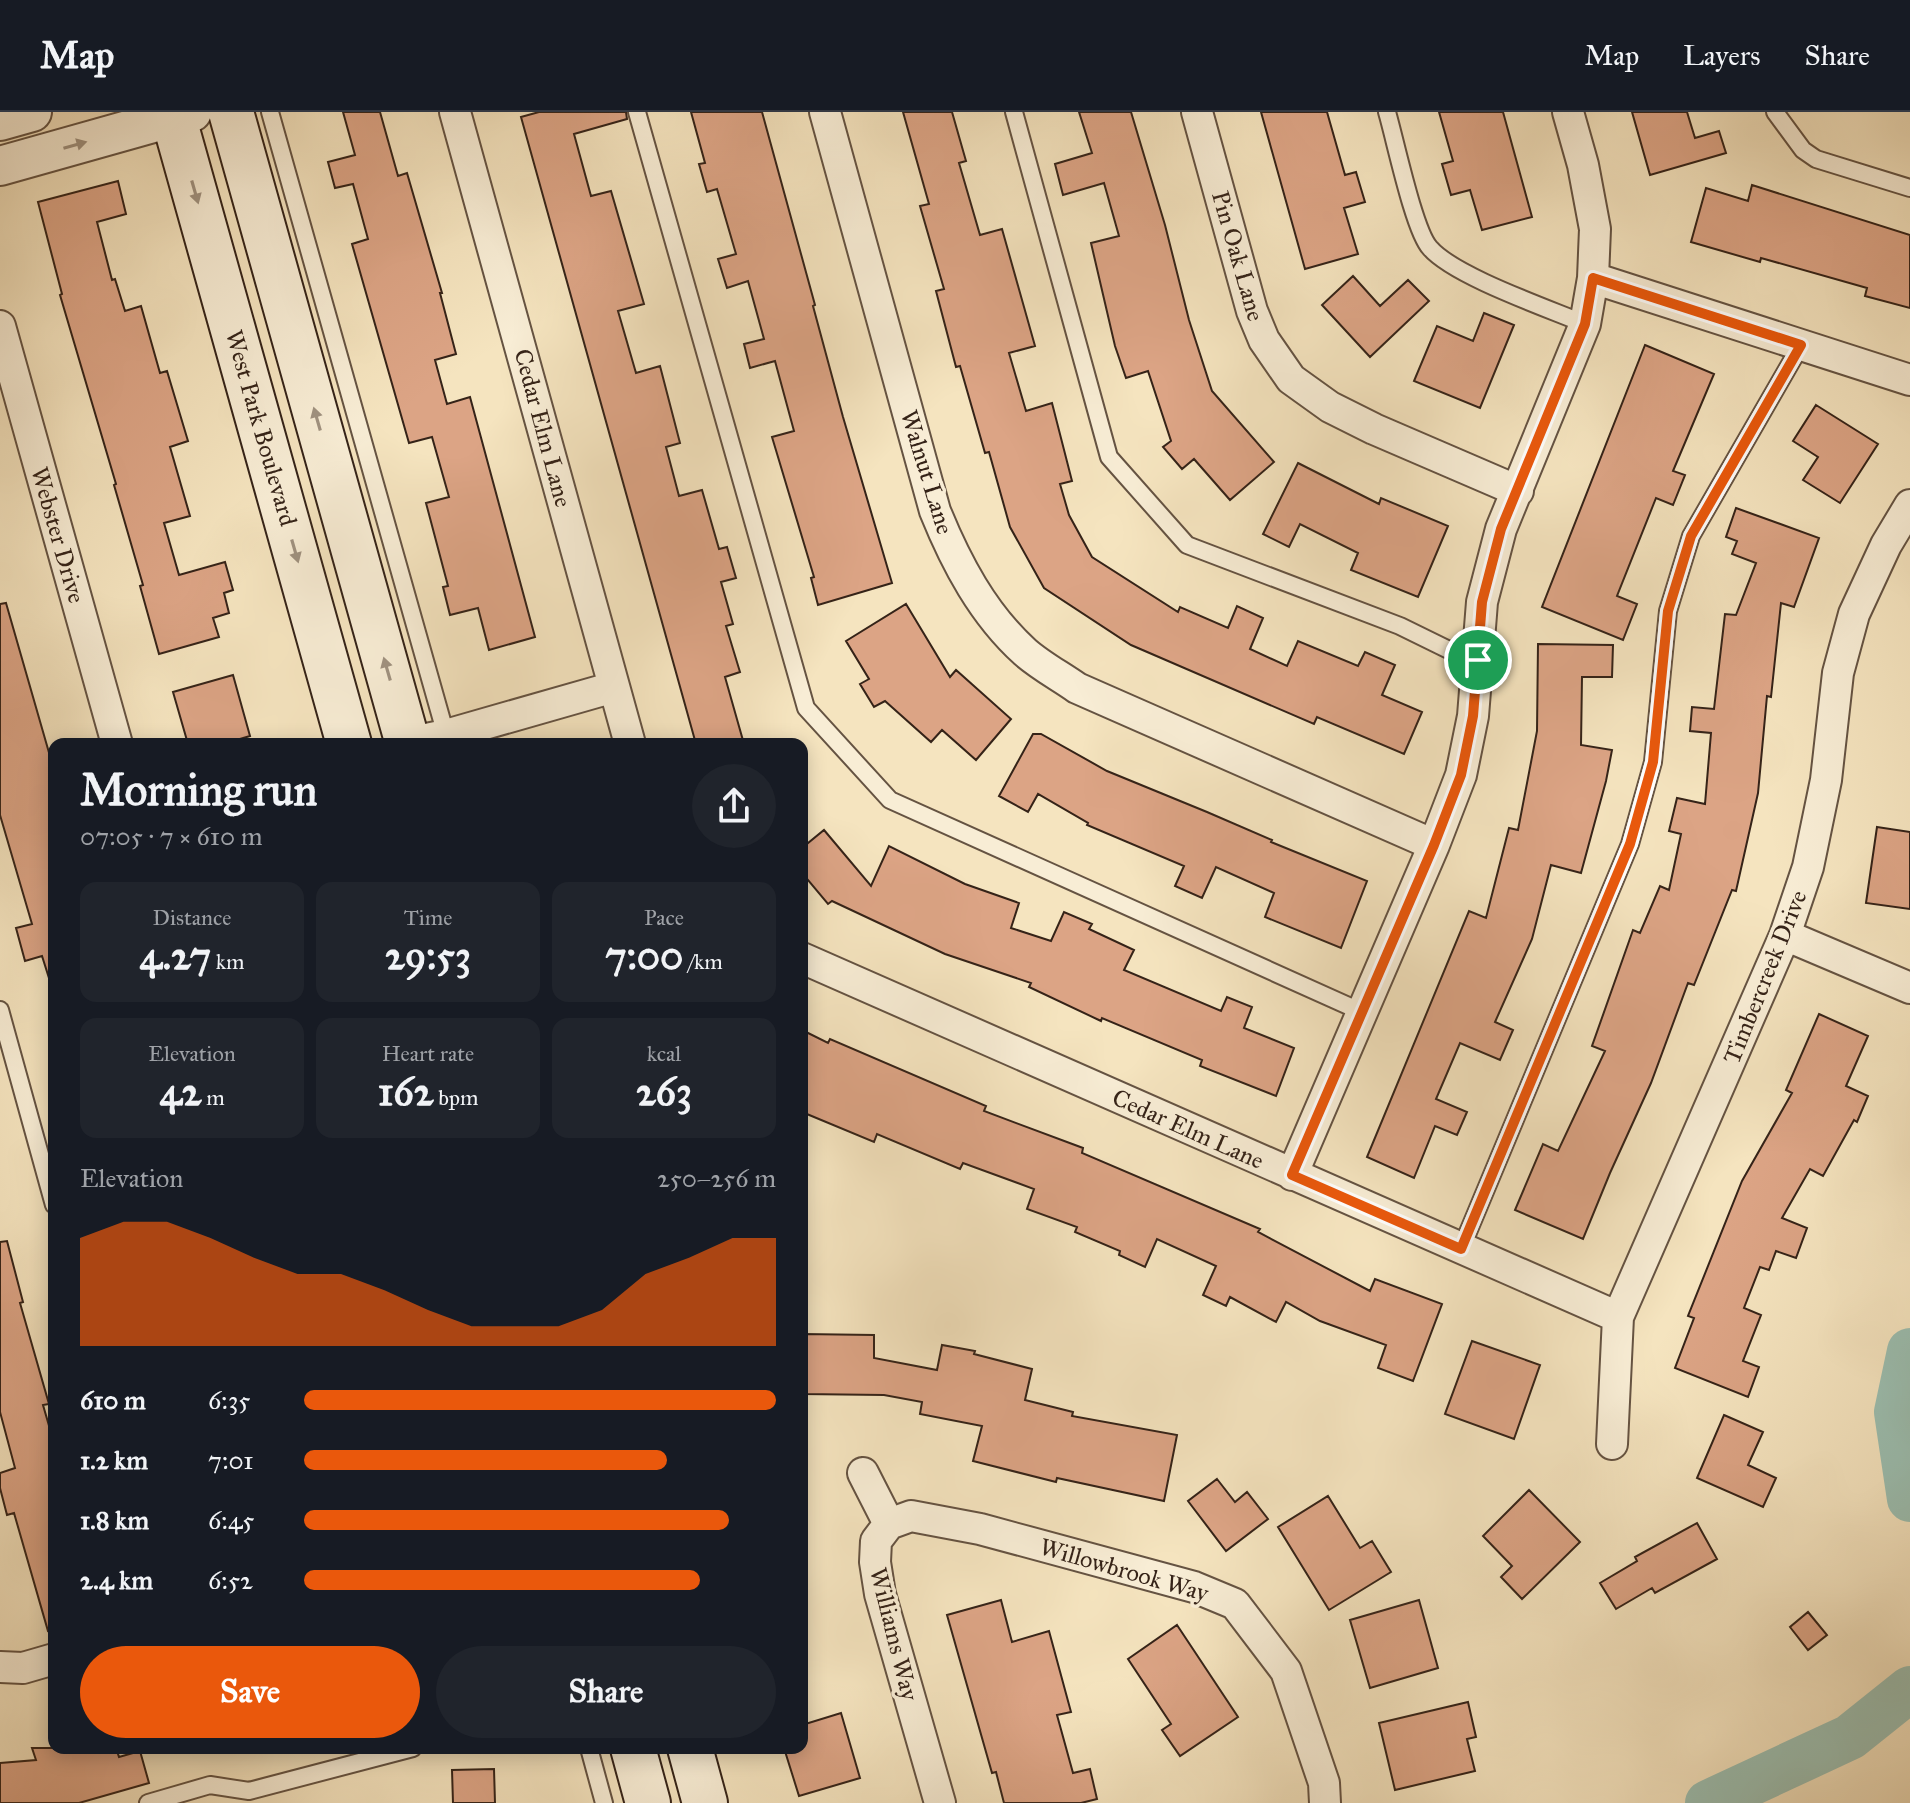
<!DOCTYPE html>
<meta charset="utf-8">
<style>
:root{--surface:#171b24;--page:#20242c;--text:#f1f3f6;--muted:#9ea1a6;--line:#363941;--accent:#ea580c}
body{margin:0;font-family:"IM FELL Great Primer",serif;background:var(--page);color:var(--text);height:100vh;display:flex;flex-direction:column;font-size:30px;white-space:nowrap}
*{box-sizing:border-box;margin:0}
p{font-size:26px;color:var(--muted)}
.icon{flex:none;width:44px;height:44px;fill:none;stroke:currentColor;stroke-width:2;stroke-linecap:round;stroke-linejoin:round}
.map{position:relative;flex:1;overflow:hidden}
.sheet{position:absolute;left:48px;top:626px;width:760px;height:1016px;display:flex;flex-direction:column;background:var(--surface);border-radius:16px;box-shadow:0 4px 20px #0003}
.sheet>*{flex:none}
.pin{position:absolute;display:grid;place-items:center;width:68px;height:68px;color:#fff;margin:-34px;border:4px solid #fff;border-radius:50%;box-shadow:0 2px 8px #0007}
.round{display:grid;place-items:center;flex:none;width:84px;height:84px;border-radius:42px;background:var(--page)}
.overview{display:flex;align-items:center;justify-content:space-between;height:136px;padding:0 32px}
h1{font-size:44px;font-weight:700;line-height:60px}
.figures{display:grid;grid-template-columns:repeat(3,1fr);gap:12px;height:136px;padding:8px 32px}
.figures div{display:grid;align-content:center;border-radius:16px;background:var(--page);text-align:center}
.figures b{font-size:40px;font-weight:700}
.figures small{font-size:22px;font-weight:400}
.figures p{font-size:22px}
.chart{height:224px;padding:16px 32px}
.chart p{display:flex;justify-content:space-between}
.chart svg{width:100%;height:144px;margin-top:8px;fill:var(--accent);opacity:.7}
.primary-button{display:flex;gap:16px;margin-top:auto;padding:16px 32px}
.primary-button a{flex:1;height:92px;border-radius:48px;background:var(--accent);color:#fff;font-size:32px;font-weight:700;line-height:92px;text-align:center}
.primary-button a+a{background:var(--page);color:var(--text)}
ul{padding:0 32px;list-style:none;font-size:26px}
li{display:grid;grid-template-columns:128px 96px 1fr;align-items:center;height:60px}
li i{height:20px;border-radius:10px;background:var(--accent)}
header{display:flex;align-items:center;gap:48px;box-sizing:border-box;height:112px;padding:0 40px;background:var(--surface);border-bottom:2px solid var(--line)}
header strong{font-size:38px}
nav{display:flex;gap:44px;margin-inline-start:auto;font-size:28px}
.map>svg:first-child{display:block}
</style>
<header>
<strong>Map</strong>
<nav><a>Map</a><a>Layers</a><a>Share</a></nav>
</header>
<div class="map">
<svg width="1910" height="1691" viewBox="0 0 1910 1691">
<rect width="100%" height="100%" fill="#f5e4bf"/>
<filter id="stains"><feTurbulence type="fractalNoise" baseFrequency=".0025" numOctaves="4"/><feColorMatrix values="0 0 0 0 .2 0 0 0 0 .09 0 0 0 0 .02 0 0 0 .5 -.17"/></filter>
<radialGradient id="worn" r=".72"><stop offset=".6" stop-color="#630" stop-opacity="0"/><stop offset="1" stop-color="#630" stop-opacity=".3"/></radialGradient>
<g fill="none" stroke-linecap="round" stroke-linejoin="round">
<path stroke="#9cbfb1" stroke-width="46" d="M1910,1239L1897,1300L1910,1387
M1708,1691L1850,1625L1910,1577"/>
</g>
<path fill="#dca485" stroke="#352318" stroke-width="2" d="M343,0H380L398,64L407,61L442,181H440L456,242L435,248L447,292L470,285L535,525L489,538L478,496L450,503L443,475L448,474L426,391L449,385L432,325L409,331L352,132L368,127L353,72L335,76L328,50L355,43Z
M539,0H626L627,7L574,22L591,84L611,79L644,192L618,199L636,261L660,254L680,331L666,335L679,384L702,378L719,437L727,435L736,466L721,470L733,512L726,514L740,560L725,565L744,632H696L521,5Z
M691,0H762L815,193L813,194L843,305L892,471L818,493L811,466L814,465L772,325L794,319L775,249L750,256L744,232L764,227L748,169L727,176L718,147L736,142L717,77L707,80L699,52L705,51Z
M903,0H952L966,49L959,51L980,123L1002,117L1035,234L1009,241L1026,299L1052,291L1072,369L1060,372L1069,403L1092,445L1178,500L1180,495L1228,516L1237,494L1263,506L1250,537L1287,554L1298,529L1358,554L1365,540L1395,553L1382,583L1422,600L1404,642L1317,605L1314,612L1131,533L1044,476L1010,415L989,340L985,341L960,254L956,255L936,179L944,177L920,94L929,92Z
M1079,0H1131L1165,113L1189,208L1212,279L1274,350L1230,388L1194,347L1182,357L1163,335L1171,329L1148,259L1126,266L1115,234L1091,131L1119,124L1104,71L1063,83L1055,52L1092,41Z
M1261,0H1327L1345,63L1356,60L1365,90L1344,96L1358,142L1305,157Z
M1439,0H1503L1532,105L1482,118L1470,78L1451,83L1442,52L1453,49Z
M1632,0H1687L1695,26L1719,19L1726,41L1650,63Z
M118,69L126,102L97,110L112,168L115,167L125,199L141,194L160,261L167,259L188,329L170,335L190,404L164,411L179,463L225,450L233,478L224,481L229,501L213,506L219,525L159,542L140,474L143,473L114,373L116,372L60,183L62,182L38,90Z
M1752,73L1910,123V196L1865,184L1867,176L1761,146L1760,150L1691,130L1706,76L1748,89Z
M1353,164L1380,194L1408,168L1429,189L1370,245L1322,193Z
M1484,201L1514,213L1480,296L1414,269L1437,214L1473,229Z
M1645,233L1714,262L1673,359L1685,363L1673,393L1656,386L1617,484L1637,492L1623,528L1542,495Z
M1816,293L1878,332L1840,391L1803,368L1818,345L1793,329Z
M1298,351L1379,392L1381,386L1448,414L1418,485L1351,458L1358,441L1300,412L1289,435L1263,422Z
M1736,396L1819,426L1794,495L1781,491L1771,585L1767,584L1758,681L1736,779L1732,778L1694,873L1688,871L1651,971L1610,1061L1583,1127L1515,1098L1543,1032L1558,1039L1605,939L1592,934L1633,818L1640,821L1660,774L1669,778L1681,722L1669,719L1677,686L1705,692L1711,621L1690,619L1692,595L1714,597L1725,502L1736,503L1756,451L1732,442L1737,429L1726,425Z
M6,491L54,658V865L49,866L42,844L25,849L16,816L32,812L0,703V492Z
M906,492L950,565L956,558L1011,607L976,648L942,618L931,630L885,589L874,595L860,572L869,567L846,529Z
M1538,532L1613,533L1612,565H1582L1581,633L1612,638L1606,669L1581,761L1551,753L1532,827L1495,910L1513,918L1500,948L1460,931L1436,987L1467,1000L1457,1023L1435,1014L1414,1066L1367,1045L1469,799L1486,806L1509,716L1518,718L1537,619Z
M233,563L250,624L223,632H188L173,580Z
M1033,622H1041L1107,659L1207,700L1272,728L1271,730L1367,769L1341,836L1265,805L1274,781L1216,755L1202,786L1175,774L1184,754L1087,713L1088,711L1038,682L1028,700L999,684Z
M1877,715L1910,720V797L1866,791Z
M824,718L871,774L889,734L965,772L1019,791L1011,816L1051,829L1064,800L1092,812L1089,817L1134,838L1124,858L1221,899L1227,885L1252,895L1244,916L1294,936L1276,984L1200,954L1202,948L1102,906L1101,909L1029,875L1031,871L945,842L832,789L828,792L802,761V736Z
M1819,902L1868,924L1846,974L1868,984L1857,1010L1854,1008L1823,1064L1810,1057L1782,1106L1807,1116L1796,1146L1776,1139L1769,1158L1760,1155L1744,1196L1761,1203L1743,1249L1759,1255L1748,1285L1675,1256L1694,1206L1688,1204L1742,1069L1792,981L1786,978Z
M802,918L828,931L830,927L986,994L984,999L1083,1036L1082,1041L1260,1117L1258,1120L1370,1179L1375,1167L1442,1192L1413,1269L1378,1256L1386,1233L1320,1209L1286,1190L1276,1210L1230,1185L1226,1194L1203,1183L1216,1154L1157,1127L1145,1155L1119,1143L1120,1139L1075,1120L1077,1115L1027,1097L1034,1077L963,1051L960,1057L877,1022L874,1030L802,1000Z
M7,1129L23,1190L20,1191L49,1292L43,1293L54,1331V1518L48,1519L14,1401L7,1403L0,1376V1361L15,1356L0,1300V1130Z
M802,1222L874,1223V1246L937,1258L942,1233L975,1239L974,1242L1032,1257L1025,1288L1073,1300L1072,1304L1177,1323L1164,1389L1057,1366L1056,1370L973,1349L982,1314L920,1302L922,1290L884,1283L802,1282Z
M1472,1229L1540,1253L1514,1327L1445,1302Z
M1724,1303L1763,1320L1748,1353L1776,1366L1763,1395L1697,1366Z
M1217,1367L1235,1390L1247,1380L1268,1407L1226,1439L1188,1389Z
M1529,1378L1580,1430L1522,1487L1501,1465L1512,1454L1483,1424Z
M1328,1384L1360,1436L1372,1429L1391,1460L1329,1498L1278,1415Z
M1697,1411L1717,1447L1655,1481L1652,1476L1616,1497L1600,1471L1637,1449L1635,1445Z
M1001,1488L1012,1530L1049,1519L1071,1600L1057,1603L1073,1661L1090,1657L1097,1687L1081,1691H1004L996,1660L992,1661L947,1503Z
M1419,1488L1438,1556L1370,1576L1350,1508Z
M1808,1500L1827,1523L1808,1538L1790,1515Z
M1177,1513L1238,1605L1180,1644L1162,1618L1171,1612L1128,1547Z
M1468,1590L1476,1625L1467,1627L1475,1659L1395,1678L1379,1611Z
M841,1601L860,1666L799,1684L784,1636H802V1613Z
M32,1636H116L119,1645L140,1639L149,1671L79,1691H0V1651L36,1648Z
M494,1657L495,1691H453L452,1658Z"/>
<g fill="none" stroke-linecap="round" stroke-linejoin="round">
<g stroke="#655342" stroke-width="20">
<path id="service" d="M270,0L446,623
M637,0L806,596L890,688L1362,900
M1014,0L1109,345L1187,433L1400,514L1453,540L1478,548
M1387,0C1395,27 1414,119 1430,136C1454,164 1547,196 1585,212
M1775,0L1803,38L1816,47L1910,76
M0,898L54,1093
M1461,1137L1630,732L1653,650L1668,499L1691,424L1801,233
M589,1636L604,1691
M148,1691L210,1673L249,1679L413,1636"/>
</g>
<g stroke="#655342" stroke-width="34">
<path id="minor" d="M455,0L630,632
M825,0L935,399C956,451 983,502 1025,540C1041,554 1060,564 1077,576L1434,733
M1197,0L1252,199L1264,228L1291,267L1330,295L1374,317L1518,379
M1593,166L1910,268
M0,214L117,632
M402,632L446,623L614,575
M1785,823L1910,876
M802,846L1618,1205
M1292,1063L1434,733L1461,663L1473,604L1482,490L1501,417L1585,212L1593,166L1595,117L1583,53L1568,0
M1612,1332L1618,1205L1785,823L1808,755L1826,668L1838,561L1854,502L1886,433L1910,393
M863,1361L889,1412
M0,1555L23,1556L54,1547
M940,1691L880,1482L875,1450L876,1429L889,1412L911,1404L980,1417L1194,1475L1235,1492L1286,1559L1324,1671L1325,1691"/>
</g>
<g stroke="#655342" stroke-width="42">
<path id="tertiary" d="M0,9L32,0
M0,54L192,0"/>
</g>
<g stroke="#352318" stroke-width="48">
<path id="secondary" d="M172,0L349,632
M231,0L408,632
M633,1636L648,1691
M690,1636L705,1691"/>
</g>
<use href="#service" stroke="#f8edd5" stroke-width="16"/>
<use href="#minor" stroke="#f8edd5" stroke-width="30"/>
<use href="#tertiary" stroke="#f8edd5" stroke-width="38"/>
<use href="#secondary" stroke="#f8edd5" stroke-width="44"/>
</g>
<defs><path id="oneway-solid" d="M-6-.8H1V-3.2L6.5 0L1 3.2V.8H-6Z" transform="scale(2)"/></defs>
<g fill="#a09280">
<use href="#oneway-solid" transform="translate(75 33) rotate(-16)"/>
<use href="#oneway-solid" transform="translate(195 80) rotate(74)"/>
<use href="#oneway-solid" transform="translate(317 307) rotate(-106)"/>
<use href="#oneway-solid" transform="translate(295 439) rotate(74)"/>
<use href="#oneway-solid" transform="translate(387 557) rotate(-106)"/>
</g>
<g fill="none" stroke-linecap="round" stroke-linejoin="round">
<g stroke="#fff" stroke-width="16">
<path id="route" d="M1593,166L1801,233L1691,424L1668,499L1653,650L1630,732L1461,1137L1292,1063L1434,733L1461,663L1473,604L1482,490L1501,417L1585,212Z"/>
</g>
<use href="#route" stroke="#ea580c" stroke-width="10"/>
</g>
<g text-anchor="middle" stroke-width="7" stroke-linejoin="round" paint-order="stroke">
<g font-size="24" fill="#352318" stroke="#f8edd5">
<text transform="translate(1238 144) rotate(74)" y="8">Pin Oak Lane</text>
<text transform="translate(261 316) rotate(74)" y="8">West Park Boulevard</text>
<text transform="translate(543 316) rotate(75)" y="8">Cedar Elm Lane</text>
<text transform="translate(927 360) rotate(73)" y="8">Walnut Lane</text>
<text transform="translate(58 423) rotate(74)" y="8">Webster Drive</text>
<text transform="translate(1765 865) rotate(-68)" y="8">Timbercreek Drive</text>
<text transform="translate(1188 1017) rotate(24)" y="8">Cedar Elm Lane</text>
<text transform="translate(1124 1458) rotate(16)" y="8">Willowbrook Way</text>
<text transform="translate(894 1522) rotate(76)" y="8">Williams Way</text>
</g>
</g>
<rect width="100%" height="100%" filter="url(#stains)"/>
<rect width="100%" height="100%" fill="url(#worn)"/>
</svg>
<div class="pin" style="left:1478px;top:548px;background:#1e9e55"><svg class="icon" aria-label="arrive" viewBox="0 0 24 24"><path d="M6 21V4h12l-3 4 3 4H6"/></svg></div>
<section class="sheet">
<div class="overview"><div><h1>Morning run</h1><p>07:05 · 7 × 610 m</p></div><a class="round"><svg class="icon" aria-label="share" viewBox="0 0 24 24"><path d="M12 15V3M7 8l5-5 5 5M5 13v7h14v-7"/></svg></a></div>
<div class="figures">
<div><p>Distance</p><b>4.27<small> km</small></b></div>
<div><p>Time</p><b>29:53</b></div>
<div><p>Pace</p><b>7:00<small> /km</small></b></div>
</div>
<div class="figures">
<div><p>Elevation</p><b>42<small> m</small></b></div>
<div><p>Heart rate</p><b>162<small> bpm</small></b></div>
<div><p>kcal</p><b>263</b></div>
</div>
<div class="chart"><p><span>Elevation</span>250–256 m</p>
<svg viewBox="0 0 160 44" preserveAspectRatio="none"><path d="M0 44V11L10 6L20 6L30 11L40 17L50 22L60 22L70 27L80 33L90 38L100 38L110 38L120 33L130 22L140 17L150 11L160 11V44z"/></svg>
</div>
<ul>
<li><b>610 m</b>6:35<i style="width:100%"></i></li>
<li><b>1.2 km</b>7:01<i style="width:77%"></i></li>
<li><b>1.8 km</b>6:45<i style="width:90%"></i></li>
<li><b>2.4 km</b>6:52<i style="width:84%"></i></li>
</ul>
<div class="primary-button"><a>Save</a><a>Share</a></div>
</section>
</div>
